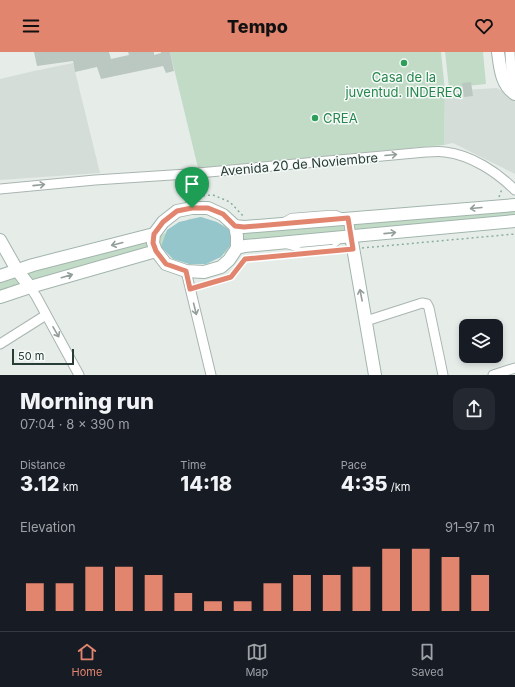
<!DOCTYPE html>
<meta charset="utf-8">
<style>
:root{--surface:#171b24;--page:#242831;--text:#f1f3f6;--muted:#9ea1a6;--line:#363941;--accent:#e2856f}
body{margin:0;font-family:Inter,sans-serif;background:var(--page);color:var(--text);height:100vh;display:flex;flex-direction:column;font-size:15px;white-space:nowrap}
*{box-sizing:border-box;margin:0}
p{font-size:13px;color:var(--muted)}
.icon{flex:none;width:22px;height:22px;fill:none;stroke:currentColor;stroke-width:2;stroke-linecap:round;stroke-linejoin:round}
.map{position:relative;height:323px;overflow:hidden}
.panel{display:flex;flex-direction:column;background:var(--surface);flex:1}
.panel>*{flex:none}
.buttons{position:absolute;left:459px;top:267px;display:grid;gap:8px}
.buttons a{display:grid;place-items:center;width:44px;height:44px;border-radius:8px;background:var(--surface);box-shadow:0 2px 6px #0003;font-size:20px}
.scale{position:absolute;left:12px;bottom:10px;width:62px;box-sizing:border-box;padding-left:4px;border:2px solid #273d36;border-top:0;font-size:11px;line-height:14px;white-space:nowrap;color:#273d36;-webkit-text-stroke:3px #f6faf8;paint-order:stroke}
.pin{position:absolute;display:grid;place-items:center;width:34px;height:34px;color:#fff;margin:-41px -17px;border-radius:50% 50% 50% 0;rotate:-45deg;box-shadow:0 0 4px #0007}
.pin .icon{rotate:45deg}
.round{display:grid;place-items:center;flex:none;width:42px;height:42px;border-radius:12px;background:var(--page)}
.overview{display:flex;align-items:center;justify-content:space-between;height:68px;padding:0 20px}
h1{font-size:22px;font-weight:800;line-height:30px}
.figures{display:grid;grid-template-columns:repeat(3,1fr);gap:6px;height:68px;padding:4px 20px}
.figures div{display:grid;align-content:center}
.figures b{font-size:20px;font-weight:800}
.figures small{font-size:11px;font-weight:400}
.figures p{font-size:11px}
.chart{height:112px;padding:8px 20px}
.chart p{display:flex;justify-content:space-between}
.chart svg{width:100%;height:72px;margin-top:4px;stroke:var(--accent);stroke-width:6}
header{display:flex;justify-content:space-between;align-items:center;height:52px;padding:0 20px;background:var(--accent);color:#111;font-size:18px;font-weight:800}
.menu{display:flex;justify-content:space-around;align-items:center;height:56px;border-top:1px solid var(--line);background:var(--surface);font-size:11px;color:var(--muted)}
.menu a{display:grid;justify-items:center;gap:2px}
.menu .current{color:var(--accent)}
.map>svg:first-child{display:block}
</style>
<header><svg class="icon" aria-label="menu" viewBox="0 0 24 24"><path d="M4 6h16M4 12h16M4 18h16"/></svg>Tempo<svg class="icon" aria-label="heart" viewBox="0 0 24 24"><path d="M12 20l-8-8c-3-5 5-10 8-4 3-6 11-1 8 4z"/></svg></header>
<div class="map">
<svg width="515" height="323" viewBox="0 0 515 323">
<rect width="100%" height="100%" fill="#e6ede9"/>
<path fill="#d4ddd8" d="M73,11L100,121L0,128V27L34,19Z
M497,36L515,47V122L453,91L444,93L445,39Z"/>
<path fill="#c2dbc7" d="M170,0H441L445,39L444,93L198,116Z
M445,0H483L486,32L449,36Z
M515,155V166L242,190L223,202L206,212H189L161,195L0,239V229L30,218L160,184L189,167L201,165L222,173L243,178Z"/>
<path fill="#95c6cb" d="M201,165L217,170L230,178L231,192L221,205L206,212H189L173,207L161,195L167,178L179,170Z"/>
<path fill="#bbc8c2" d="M34,0H109L111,7L129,3L128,0H154V3L161,1V0H170L174,19L166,21L163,14L101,27L97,15L75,20L73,9L37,14Z
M471,30L473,44L464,45L462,31Z"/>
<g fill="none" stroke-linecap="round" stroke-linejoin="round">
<g stroke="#a9b5b0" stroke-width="6">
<path id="lane" d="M284,168L291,164L330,161H336L343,164
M287,194L301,198L333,195L340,188"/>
</g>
<g stroke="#a9b5b0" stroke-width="11">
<path id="street" d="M510,0L512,40
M187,122L192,156
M0,137L95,128L187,122L426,100C432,100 439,99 445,100C471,103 497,120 515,138
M348,166L351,184
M186,219L211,323
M30,235L36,244L79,323
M366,269L422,251L427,252L429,256L443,323
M0,292L46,263
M493,323L515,316"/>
</g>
<g stroke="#a2b5ad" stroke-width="14">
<path id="secondary" d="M498,0C500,15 501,33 515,42
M192,156H208L223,163L235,174L237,184V196L229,208L221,215L204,220L186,219L166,212L156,199L153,191L154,182L163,170L177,159Z
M235,174L244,175L515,153
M351,184L375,323
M0,188L17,218L30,235
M237,196L245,194L515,169
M0,224L33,213L154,182
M0,245L30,235L156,199"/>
</g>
<path stroke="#8aada0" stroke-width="1.5" stroke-dasharray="2 3" stroke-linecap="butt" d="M198,144L213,143L230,150L244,165
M499,145L502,137
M362,196L515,182
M198,235L231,225L245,207L293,202"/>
<use href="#lane" stroke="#fff" stroke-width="4.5"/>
<use href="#street" stroke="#fff" stroke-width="9"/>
<use href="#secondary" stroke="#fff" stroke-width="12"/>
</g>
<defs><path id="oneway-shaft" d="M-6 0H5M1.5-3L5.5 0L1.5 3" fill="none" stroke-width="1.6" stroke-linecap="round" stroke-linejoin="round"/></defs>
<g stroke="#939e9a">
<use href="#oneway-shaft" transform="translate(391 103) rotate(-5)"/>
<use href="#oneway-shaft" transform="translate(39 133) rotate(-6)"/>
<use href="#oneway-shaft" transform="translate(476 156) rotate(175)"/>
<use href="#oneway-shaft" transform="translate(390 181) rotate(-6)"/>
<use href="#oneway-shaft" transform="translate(117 192) rotate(166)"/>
<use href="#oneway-shaft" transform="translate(67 224) rotate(-16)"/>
<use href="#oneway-shaft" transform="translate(361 243) rotate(-101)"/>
<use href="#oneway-shaft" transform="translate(195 257) rotate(76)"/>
<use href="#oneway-shaft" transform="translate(56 280) rotate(60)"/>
</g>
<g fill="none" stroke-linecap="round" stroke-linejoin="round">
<g stroke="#fff" stroke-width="8">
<path id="route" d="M192,156H208L223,162L235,174L244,175L348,166L353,197L245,207L231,225L190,237L186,219L166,212L156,199L153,191L154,182L163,170L177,159Z"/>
</g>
<use href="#route" stroke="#e2856f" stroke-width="5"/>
</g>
<g fill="#2e9e5b" stroke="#f6faf8" stroke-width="1.5">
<circle cx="404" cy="11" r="4"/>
<circle cx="315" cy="66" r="4"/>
</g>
<g text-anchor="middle" stroke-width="3" stroke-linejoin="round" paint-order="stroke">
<g font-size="13" fill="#27864d" stroke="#f6faf8">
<text x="404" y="30">Casa de la<tspan x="404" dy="15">juventud. INDEREQ</tspan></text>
<text x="323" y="71" text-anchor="start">CREA</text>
</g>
<g font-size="13" fill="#273d36" stroke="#f6faf8">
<text transform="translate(299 112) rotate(-5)" y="5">Avenida 20 de Noviembre</text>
</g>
</g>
</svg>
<div class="buttons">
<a><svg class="icon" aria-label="layers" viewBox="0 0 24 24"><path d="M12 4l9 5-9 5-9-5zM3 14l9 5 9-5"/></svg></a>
</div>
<div class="scale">50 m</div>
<div class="pin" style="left:192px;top:156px;background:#1e9e55"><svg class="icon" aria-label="arrive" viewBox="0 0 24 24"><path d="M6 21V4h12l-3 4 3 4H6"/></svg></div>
</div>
<section class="panel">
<div class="overview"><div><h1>Morning run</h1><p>07:04 · 8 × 390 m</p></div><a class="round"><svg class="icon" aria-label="share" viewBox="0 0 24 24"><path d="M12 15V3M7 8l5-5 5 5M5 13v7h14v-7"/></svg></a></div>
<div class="figures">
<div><p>Distance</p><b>3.12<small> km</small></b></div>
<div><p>Time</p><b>14:18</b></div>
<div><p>Pace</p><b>4:35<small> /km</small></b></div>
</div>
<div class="chart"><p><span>Elevation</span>91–97 m</p>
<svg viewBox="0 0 160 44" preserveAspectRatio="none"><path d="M5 44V27M15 44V27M25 44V17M35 44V17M45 44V22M55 44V33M65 44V38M75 44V38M85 44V27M95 44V22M105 44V22M115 44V17M125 44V6M135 44V6M145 44V11M155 44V22"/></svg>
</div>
</section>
<nav class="menu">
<a class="current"><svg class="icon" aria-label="home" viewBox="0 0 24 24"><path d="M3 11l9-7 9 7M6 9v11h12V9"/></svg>Home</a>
<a><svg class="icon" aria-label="map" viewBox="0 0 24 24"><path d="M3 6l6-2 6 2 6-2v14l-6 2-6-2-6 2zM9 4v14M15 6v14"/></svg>Map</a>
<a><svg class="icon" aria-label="saved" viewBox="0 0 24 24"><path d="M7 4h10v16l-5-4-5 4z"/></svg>Saved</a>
</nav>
